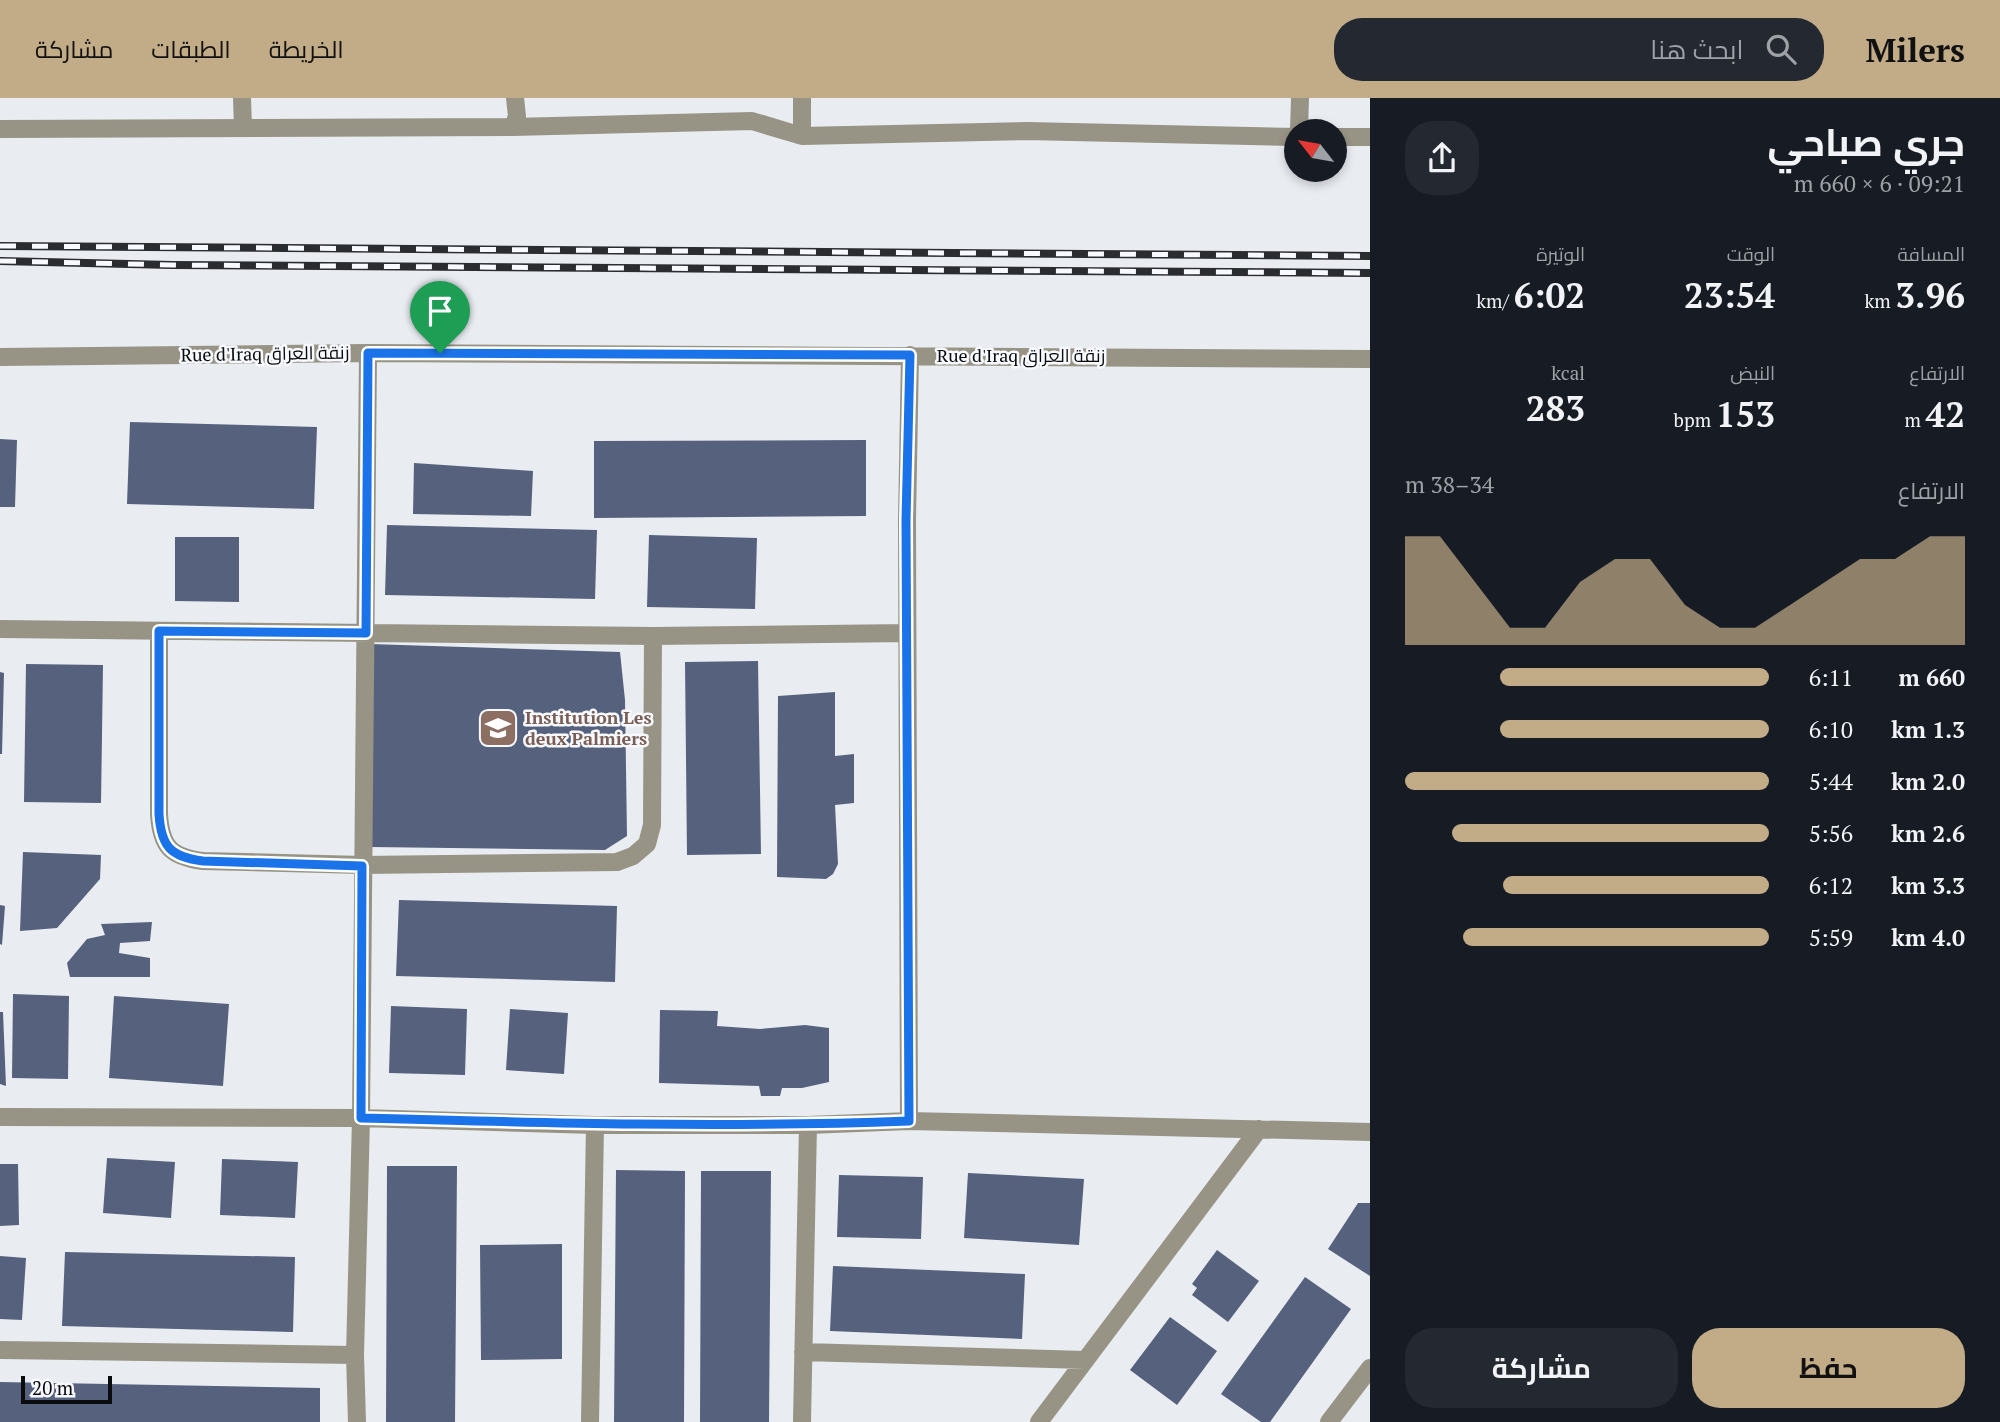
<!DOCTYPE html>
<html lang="ar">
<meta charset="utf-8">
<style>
:root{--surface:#171b24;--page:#242831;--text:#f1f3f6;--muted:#9ea1a6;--accent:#c2ab87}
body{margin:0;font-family:"PT Serif",Cairo,serif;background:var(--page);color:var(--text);direction:rtl;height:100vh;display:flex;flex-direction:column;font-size:26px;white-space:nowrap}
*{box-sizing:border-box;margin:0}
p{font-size:23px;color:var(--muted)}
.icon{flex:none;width:38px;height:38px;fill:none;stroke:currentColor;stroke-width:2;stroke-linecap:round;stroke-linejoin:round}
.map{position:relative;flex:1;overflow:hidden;direction:ltr}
.panel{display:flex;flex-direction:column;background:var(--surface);width:630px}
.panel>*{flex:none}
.needle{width:46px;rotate:301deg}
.controls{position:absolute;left:1284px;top:21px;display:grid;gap:14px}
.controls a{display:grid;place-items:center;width:63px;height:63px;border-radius:50%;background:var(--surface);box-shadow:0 4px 10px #0003;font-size:35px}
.scale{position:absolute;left:21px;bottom:18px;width:91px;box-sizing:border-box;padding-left:7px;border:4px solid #0a0b0d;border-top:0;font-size:19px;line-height:24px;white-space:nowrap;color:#0a0b0d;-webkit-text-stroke:5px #f7f9fe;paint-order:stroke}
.pin{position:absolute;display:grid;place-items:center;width:60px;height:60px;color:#fff;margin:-72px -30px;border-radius:50% 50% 50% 0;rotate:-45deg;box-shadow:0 0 7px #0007}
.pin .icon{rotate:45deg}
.round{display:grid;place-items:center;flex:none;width:74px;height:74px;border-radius:28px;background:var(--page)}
.overview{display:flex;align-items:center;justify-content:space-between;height:119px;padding:0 35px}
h1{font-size:38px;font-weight:700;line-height:52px}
.figures{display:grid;grid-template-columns:repeat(3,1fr);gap:10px;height:119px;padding:7px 35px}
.figures div{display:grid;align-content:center}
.figures b{font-size:35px;font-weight:700}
.figures small{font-size:19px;font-weight:400}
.figures p{font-size:19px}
.chart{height:196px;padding:14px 35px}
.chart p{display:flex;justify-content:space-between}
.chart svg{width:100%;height:126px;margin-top:7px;fill:var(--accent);opacity:.7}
.cta{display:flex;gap:14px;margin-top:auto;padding:14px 35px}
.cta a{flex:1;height:80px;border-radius:28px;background:var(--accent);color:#111;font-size:28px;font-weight:700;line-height:80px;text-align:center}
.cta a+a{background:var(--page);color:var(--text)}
ul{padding:0 35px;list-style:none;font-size:23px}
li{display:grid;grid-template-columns:112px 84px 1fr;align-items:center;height:52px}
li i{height:18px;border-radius:9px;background:var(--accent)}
header{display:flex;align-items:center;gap:42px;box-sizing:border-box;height:98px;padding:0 35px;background:var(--accent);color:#111}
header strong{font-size:33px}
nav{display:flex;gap:38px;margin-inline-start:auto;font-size:24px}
.search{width:490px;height:63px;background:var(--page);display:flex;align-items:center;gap:18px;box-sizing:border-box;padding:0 24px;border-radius:28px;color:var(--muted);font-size:26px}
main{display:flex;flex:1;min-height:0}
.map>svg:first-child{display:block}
</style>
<header>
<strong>Milers</strong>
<div class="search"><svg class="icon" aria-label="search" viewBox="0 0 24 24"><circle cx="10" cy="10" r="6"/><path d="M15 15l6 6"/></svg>ابحث هنا</div>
<nav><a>الخريطة</a><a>الطبقات</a><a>مشاركة</a></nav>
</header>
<main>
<section class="panel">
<div class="overview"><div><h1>جري صباحي</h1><p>09:21 · 6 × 660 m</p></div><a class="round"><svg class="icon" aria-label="share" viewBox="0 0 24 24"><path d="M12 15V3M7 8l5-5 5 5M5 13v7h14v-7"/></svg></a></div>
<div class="figures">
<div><p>المسافة</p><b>3.96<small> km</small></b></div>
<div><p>الوقت</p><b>23:54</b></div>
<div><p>الوتيرة</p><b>6:02<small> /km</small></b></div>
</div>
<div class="figures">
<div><p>الارتفاع</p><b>42<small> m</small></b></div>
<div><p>النبض</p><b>153<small> bpm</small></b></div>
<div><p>kcal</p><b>283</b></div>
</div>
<div class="chart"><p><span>الارتفاع</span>34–38 m</p>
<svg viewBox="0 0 160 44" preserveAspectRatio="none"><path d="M0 44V6L10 6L20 22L30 38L40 38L50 22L60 14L70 14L80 30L90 38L100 38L110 30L120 22L130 14L140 14L150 6L160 6V44z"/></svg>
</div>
<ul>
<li><b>660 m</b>6:11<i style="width:74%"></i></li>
<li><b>1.3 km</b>6:10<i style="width:74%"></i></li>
<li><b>2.0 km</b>5:44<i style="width:100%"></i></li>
<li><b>2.6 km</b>5:56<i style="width:87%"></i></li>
<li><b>3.3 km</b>6:12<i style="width:73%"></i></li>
<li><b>4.0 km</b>5:59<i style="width:84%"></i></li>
</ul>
<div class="cta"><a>حفظ</a><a>مشاركة</a></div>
</section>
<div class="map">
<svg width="1370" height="1324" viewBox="0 0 1370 1324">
<rect width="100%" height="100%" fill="#e9ecf1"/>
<path fill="#56617d" d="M130,324L317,329L314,411L127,406Z
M0,341L17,342L15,409H0Z
M866,342V418L594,420V343Z
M414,365L533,373L531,418L413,416Z
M387,427L597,432L595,501L385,497Z
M649,437L757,440L755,511L647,509Z
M175,439H239V504L175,503Z
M370,546L620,554L625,602L627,738L605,752L371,749Z
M758,563L761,756L687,757L685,564Z
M26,566L103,567L101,705L24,704Z
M0,574L4,575L2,656H0Z
M835,594V658L854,656V705L835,707L838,766L833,776L826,781L777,779L778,598Z
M23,754L101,757L100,781L57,830L20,833Z
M399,802L617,808L615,884L396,878Z
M0,807L5,808L2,847L0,846Z
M152,824L150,843L120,845L119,855L150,860V879H70L67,865L87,841L105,837L101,826Z
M13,896L69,898L68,981L12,980Z
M114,898L229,906L223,988L109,980Z
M391,908L467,911L465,977L389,975Z
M510,911L568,915L564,976L506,972Z
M660,912L718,913L717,928L760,931L805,927L829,930V984L802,990H782L780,998H761L759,988L659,985Z
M0,914H3L6,988L0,986Z
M107,1060L175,1064L171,1120L103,1115Z
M222,1061L298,1064L295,1120L220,1117Z
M0,1066H18L19,1127L0,1128Z
M387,1068H457L455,1324H386Z
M616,1072L685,1073L684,1324H614Z
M701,1073H771L769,1324H700Z
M968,1075L1084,1081L1079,1147L964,1140Z
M839,1077L923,1079L921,1141L837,1139Z
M1358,1105H1370V1178L1328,1151Z
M562,1146V1261L481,1262L480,1147Z
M1217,1152L1259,1183L1228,1224L1192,1197L1197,1190L1192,1186Z
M65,1154L295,1159L293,1234L62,1228Z
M0,1158L26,1160L22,1222L0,1221Z
M833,1168L1025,1176L1022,1241L830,1233Z
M1305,1179L1351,1211L1270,1324H1261L1221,1296Z
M1170,1219L1217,1253L1177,1307L1130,1272Z
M0,1284L320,1290V1324H0Z"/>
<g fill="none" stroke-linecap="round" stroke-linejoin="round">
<path stroke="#979385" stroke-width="18" d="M242,0L243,29
M802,0V38
M513,29L517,18L515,0
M0,31L513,29L752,23L802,38L1027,33L1297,39
M1299,33L1300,0
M1335,39H1370
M0,259L368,255L1370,261
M0,531L653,538L907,535
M159,533V716C161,749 171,759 203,763L362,767L617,764L633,758L647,746L652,727L653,538
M0,1019L361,1020L595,1027H808L909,1023L1370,1034
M909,1023L907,422L910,257
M0,1252L355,1257
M803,1254L1085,1262
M357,1324L355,1257L361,1020L368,255
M590,1324L595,1027
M802,1324L808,1027
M1039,1324L1259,1031
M1329,1324L1370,1270"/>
<g stroke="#2b2c2f" stroke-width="8">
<path id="rail" d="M0,148L1370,158
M0,163L172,167L1370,175"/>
</g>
<use href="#rail" stroke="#f7f9fe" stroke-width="5" stroke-dasharray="16" stroke-linecap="butt"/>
</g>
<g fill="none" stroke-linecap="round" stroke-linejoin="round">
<g stroke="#fff" stroke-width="14">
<path id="route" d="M368,255L910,257L906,422L909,1023C726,1030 544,1025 361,1020L362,768L203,763C171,759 161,749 159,716V533L366,535Z"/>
</g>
<use href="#route" stroke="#1a73e8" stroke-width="9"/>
</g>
<defs>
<g id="school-square" transform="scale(2.0125)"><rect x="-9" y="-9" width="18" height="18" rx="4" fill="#8d6e63" stroke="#f7f9fe"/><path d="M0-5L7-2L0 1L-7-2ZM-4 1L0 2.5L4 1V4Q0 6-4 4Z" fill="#fff"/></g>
</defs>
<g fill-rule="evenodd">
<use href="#school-square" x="498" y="630"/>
</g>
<g text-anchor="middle" stroke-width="5" stroke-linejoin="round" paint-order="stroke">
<g font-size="18" fill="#0a0b0d" stroke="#f7f9fe">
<text transform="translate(265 256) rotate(-1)" y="6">Rue d'Iraq زنقة العراق</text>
<text x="1021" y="264">Rue d'Iraq زنقة العراق</text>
</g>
<g font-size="18" font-weight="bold" fill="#785e54" stroke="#f7f9fe" text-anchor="start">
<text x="525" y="626">Institution Les<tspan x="525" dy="21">deux Palmiers</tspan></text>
</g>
</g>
</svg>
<div class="controls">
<a><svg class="needle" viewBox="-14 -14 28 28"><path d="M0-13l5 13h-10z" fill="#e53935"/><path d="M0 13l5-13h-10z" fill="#9ea1a6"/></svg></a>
</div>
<div class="scale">20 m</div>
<div class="pin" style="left:440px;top:255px;background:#1e9e55"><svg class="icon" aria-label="arrive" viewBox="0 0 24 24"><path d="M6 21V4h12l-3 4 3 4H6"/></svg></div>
</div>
</main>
